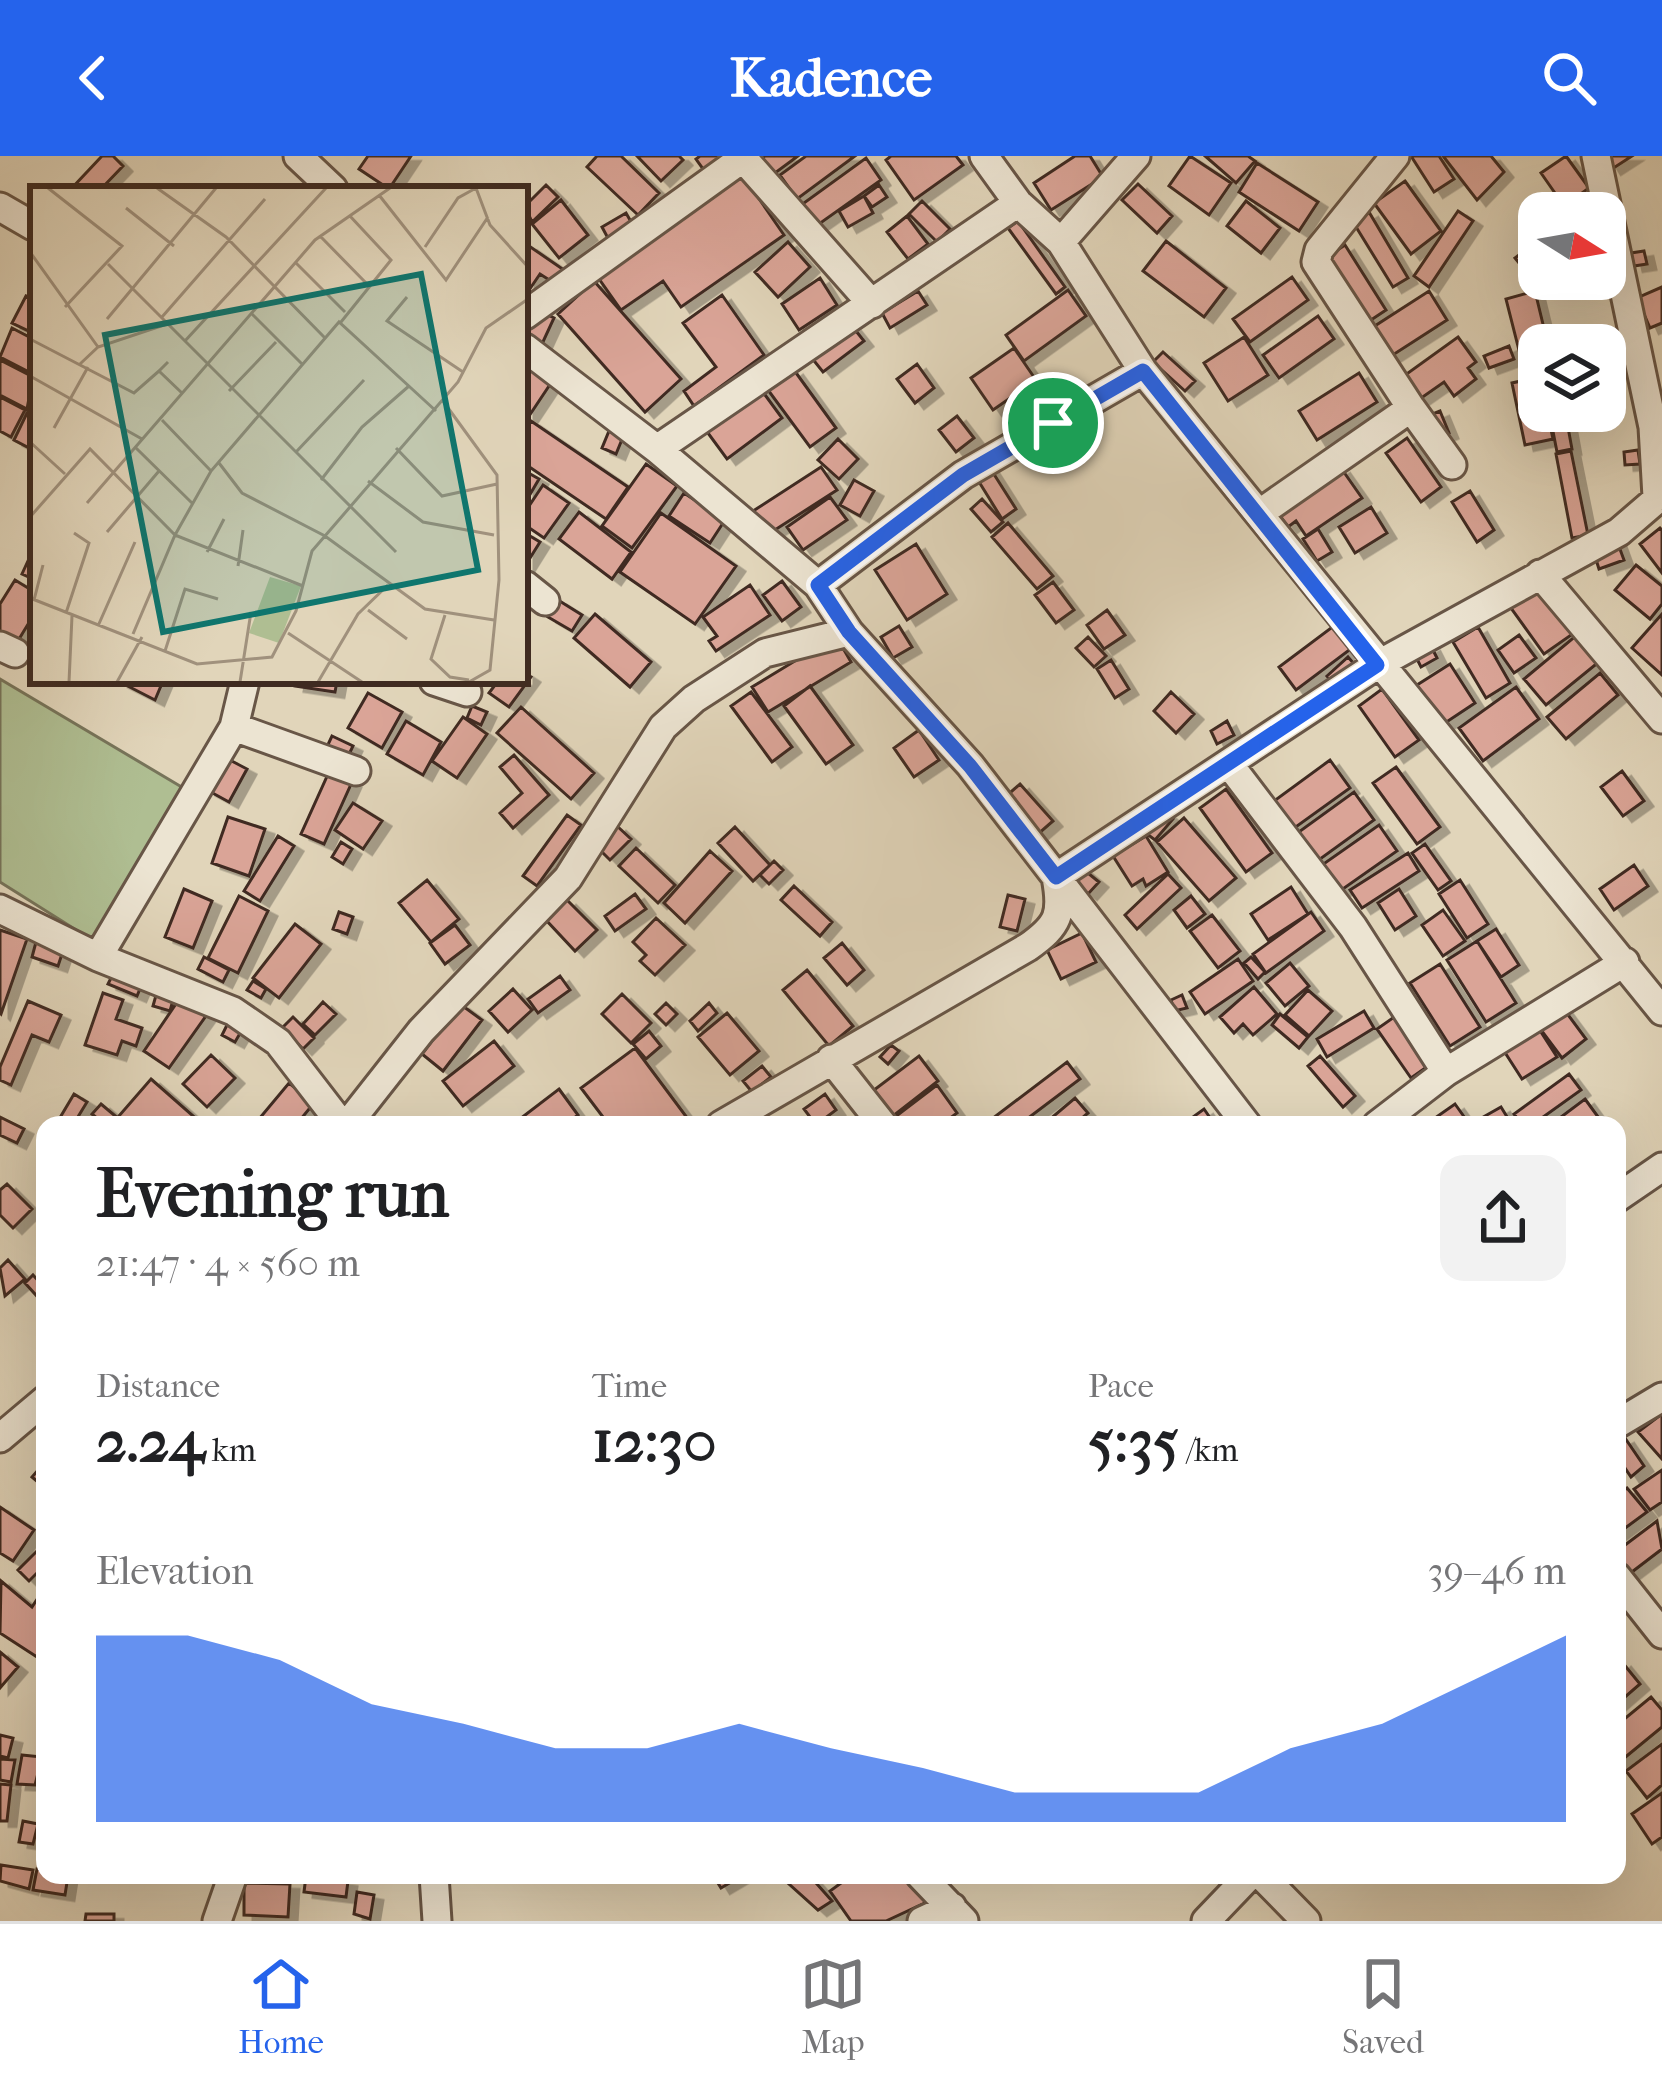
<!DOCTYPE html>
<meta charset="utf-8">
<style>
:root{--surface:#fff;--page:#f2f2f2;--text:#202124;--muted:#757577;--line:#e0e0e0;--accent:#2563eb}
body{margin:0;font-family:"IM FELL French Canon",serif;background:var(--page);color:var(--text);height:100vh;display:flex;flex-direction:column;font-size:45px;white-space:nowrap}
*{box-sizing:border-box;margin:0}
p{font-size:39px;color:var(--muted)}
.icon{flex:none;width:66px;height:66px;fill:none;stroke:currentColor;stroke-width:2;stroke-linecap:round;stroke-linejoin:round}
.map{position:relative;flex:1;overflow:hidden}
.side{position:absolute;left:36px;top:960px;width:1590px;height:768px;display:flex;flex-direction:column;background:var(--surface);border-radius:24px;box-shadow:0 12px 48px #0002}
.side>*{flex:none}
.needle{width:78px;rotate:101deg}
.fabs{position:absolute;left:1518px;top:36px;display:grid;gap:24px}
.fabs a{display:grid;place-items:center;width:108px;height:108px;border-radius:24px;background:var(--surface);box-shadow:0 12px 48px #0002;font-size:60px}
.pin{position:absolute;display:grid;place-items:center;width:102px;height:102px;color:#fff;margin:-51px;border:6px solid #fff;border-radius:50%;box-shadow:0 3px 12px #0007}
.round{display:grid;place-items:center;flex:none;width:126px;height:126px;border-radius:24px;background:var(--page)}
.headline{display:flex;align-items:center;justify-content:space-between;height:204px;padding:0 60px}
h1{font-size:66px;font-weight:700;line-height:90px}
.metrics{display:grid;grid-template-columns:repeat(3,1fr);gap:18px;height:204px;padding:12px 60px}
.metrics div{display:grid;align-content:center}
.metrics b{font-size:60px;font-weight:700}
.metrics small{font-size:33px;font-weight:400}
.metrics p{font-size:33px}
.chart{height:336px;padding:24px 60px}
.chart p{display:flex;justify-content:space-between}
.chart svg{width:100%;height:216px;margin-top:12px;fill:var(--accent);opacity:.7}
header{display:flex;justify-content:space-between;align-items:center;height:156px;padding:0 60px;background:var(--accent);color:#fff;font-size:54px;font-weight:700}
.tab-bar{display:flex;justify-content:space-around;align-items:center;height:168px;border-top:3px solid var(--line);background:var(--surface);font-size:33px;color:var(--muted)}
.tab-bar a{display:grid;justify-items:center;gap:6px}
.tab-bar .current{color:var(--accent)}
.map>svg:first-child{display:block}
</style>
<header><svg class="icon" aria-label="back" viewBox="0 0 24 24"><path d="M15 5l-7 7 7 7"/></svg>Kadence<svg class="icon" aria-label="search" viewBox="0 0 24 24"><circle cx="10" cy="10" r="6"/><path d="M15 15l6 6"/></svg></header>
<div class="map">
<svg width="1662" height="1765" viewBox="0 0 1662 1765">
<defs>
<filter id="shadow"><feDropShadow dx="9" dy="5.5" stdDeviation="0" flood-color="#0004"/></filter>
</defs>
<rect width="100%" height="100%" fill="#e1d5ba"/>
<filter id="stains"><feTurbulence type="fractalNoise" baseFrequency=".00167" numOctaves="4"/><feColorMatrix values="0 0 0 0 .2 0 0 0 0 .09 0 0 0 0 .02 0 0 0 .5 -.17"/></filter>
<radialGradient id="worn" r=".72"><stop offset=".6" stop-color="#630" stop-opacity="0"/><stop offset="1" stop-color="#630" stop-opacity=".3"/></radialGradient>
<path fill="#afbe92" stroke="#77745a" stroke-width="3" d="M0,523L185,633L100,789L0,726Z"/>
<path fill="#daa497" stroke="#3f2b21" stroke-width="3" filter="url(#shadow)" d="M102,0H113L123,10L101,33H71Z
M368,0H411L389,33L359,13Z
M597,0H621L659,37L638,59L587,11Z
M637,0H679L683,4L661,25Z
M700,0H728L706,17L696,3Z
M765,0H798L771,20L759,4Z
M806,0H855L797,43L780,19Z
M891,0H956L963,9L914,44L886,4Z
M1075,0H1090L1103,21L1051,54L1034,27Z
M1190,0L1231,27L1209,59L1169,30Z
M1205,0H1248L1255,5L1236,27Z
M1411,0H1439L1454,23L1434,36Z
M1443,0H1491L1504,16L1477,44Z
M1566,0L1589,32L1564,50L1541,17Z
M1604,0H1632L1612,13Z
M866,2L881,24L812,73L797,52Z
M1257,7L1318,46L1299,75L1239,36Z
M742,18L784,79L681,151L663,125L621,154L597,120Z
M1405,25L1441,75L1411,98L1374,47Z
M1138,28L1172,60L1157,77L1122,44Z
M546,29L558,41L532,66L525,50Z
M879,29L887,41L872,51L864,40Z
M864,40L873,57L848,71L839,55Z
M561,44L588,79L559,102L532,68Z
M922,45L950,73L937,86L909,58Z
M1246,45L1280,72L1261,97L1227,70Z
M1586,47L1589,57H1561V55Z
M1458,55L1473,65L1429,131L1414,120Z
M1369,56L1408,122L1393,131L1353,66Z
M626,57L634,71L610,86L602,71Z
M907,60L928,88L908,103L887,76Z
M1018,65L1065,131L1056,138L1008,72Z
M1166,85L1226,132L1204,161L1143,115Z
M788,86L810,111L778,141L755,116Z
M1345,89L1386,154L1365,168L1324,103Z
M1532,89L1539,100L1523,112L1515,102Z
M529,90L564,114L554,127L540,118L525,140Z
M1644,95L1647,108L1634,110L1631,97Z
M1292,121L1308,144L1250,186L1233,163Z
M820,122L837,149L799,174L782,148Z
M594,125L681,223L645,256L558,158Z
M1662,131V167L1650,172L1637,142Z
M1068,134L1086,160L1024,205L1006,179Z
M918,135L927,149L890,172L882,157Z
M1429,135L1447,164L1385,204L1367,175Z
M1535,135L1548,189H1539V206L1523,210L1506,143Z
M722,139L764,199L694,250L684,235L716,211L683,167Z
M26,140L33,143V177L12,167Z
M538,154L554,162L542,188L526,181Z
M1318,160L1334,183L1279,222L1263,199Z
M852,170L864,185L823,216L811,201Z
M12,172L33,183V218L0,201Z
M1244,181L1268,219L1228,245L1204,207Z
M1458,181L1476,206L1468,212L1476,223L1454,240L1444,226L1417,245L1401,222Z
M1509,190L1514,203L1489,212L1484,200Z
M1014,192L1036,224L993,254L971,222Z
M1163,196L1195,225L1185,235L1153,206Z
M0,204L33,221L27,253L0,239Z
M527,207L553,224L525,266V211Z
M917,208L934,232L915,247L897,223Z
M794,214L836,272L810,291L768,234Z
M1359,217L1377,246L1317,284L1299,255Z
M1539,221V255H1547L1553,283L1525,289L1512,227Z
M760,232L782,262L727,303L705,273Z
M0,241L25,254L11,281L0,275Z
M1440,255L1449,277L1434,283L1425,261Z
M1549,255H1565L1572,293L1557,296Z
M27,257L33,260V294L14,284Z
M957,260L974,282L956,296L939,274Z
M531,265L628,331L606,363L525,308V274Z
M609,275L623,281L616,298L602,292Z
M1407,282L1441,331L1421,346L1386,297Z
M838,283L858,303L839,323L818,304Z
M1638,294L1640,308L1625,309L1624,296Z
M1571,295L1588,379L1572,382L1556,298Z
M646,308L677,330L632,392L602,370Z
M821,311L837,334L764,381L750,357Z
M990,312L1016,353L1002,363L976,321Z
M1341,312L1362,342L1306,380L1296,365L1288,371L1277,356Z
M525,315L539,323L525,347Z
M854,324L874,335L860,360L840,349Z
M543,329L569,347L544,382L525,369V356Z
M1470,335L1494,374L1477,386L1452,346Z
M684,337L725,364L710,387L669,360Z
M830,341L847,364L803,394L787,371Z
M982,343L1003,366L991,376L971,353Z
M1371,351L1387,377L1355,397L1339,371Z
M579,356L631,396L612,423L559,383Z
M661,357L736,410L695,468L620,416Z
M1008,367L1053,420L1037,433L992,381Z
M1660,372L1662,374V417L1640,388Z
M1318,373L1332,396L1317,405L1303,383Z
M525,377L540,386L525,410Z
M1617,385L1624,404L1599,413L1593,394Z
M916,388L947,438L907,464L875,414Z
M33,394V423L22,418Z
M1636,409L1662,430V448L1650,463L1615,434Z
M15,424L33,435V460L13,493L0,485V448Z
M782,425L801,451L782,465L763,439Z
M1053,426L1074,454L1056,467L1035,439Z
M750,429L770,459L716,495L709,485L717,480L703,461Z
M1541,430L1574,477L1544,498L1511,452Z
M558,444L582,459L572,475L548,461Z
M1107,454L1125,479L1104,493L1087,469Z
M595,458L651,506L630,531L574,482Z
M1662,458V519L1632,492Z
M1335,469L1352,492L1296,534L1279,511Z
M899,470L912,491L893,502L881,481Z
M1478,471L1510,527L1486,542L1453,486Z
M1578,478L1600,505L1546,549L1524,523Z
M1519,479L1536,502L1514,517L1498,494Z
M836,480L851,506L768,556L752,531Z
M1088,481L1106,500L1094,511L1076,492Z
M1431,490L1437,502L1421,511L1415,499Z
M1348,501L1356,510L1334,528L1327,520Z
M1111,504L1129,533L1115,542L1097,513Z
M1450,508L1475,547L1442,569L1417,529Z
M525,517L531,521L509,551L489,537L498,525H525Z
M1600,517L1618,539L1566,583L1547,561Z
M118,525H163L155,544Z
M296,525H337L335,536L295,530Z
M810,530L853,589L826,608L784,550Z
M1516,531L1539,563L1483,605L1459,572Z
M1382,533L1419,584L1395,601L1359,550Z
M751,536L792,591L772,606L731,550Z
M1171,536L1194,558L1176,577L1154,555Z
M368,537L402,556L382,592L348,572Z
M472,550L487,556L481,569L467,562Z
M521,551L594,617L571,643L497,577Z
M463,561L487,578L457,622L432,605Z
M406,565L441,586L423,619L387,598Z
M1227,565L1234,579L1217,588L1211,575Z
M919,574L939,604L914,621L894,592Z
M332,580L353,590L345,607L324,597Z
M514,599L549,639L513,672L500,657L522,637L500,611Z
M224,601L247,613L229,646L207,634Z
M1330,604L1350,632L1293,673L1274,645Z
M1396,611L1440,671L1417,688L1373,627Z
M1622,615L1644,645L1623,660L1601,631Z
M329,616L352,626L324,688L301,678Z
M1020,628L1053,665L1037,679L1004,642Z
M1226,633L1272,697L1246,716L1200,652Z
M1354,636L1374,664L1316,706L1296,678Z
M353,647L382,665L363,693L335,674Z
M1161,653L1173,663L1155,684L1143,675Z
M567,659L581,669L537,730L523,720Z
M228,661L265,673L249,720L212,707Z
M1184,662L1236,722L1209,745L1157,686Z
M1379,669L1397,695L1340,735L1322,709Z
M617,670L631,683L610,704L597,691Z
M735,671L770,709L753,725L718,687Z
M278,680L294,690L260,745L244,735Z
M1146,680L1168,716L1146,730L1143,723L1132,730L1113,700Z
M341,686L352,693L343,708L332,701Z
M1425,688L1451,725L1438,734L1412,697Z
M636,692L675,729L658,747L619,710Z
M710,695L732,715L685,767L664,747Z
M1408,697L1419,715L1362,752L1350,734Z
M774,705L783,714L769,728L760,719Z
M1078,709L1099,726L1088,738L1068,721Z
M1634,709L1648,730L1614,754L1600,733Z
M1168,718L1181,732L1137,773L1125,759Z
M427,724L459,763L431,786L399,747Z
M1460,724L1488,768L1467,782L1439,738Z
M794,730L832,766L820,780L781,744Z
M1291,731L1308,758L1268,784L1251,758Z
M184,733L212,745L193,792L165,781Z
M1399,733L1416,760L1395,774L1378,747Z
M635,738L646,753L615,775L605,760Z
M1008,739L1025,743L1017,775L1000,771Z
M239,740L268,755L238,817L208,802Z
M1191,740L1205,758L1187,772L1174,754Z
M567,744L597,774L575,795L546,764Z
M1443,754L1465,785L1443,800L1422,769Z
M339,756L353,761L347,778L333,773Z
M1311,756L1324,775L1266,817L1253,798Z
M1212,759L1240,795L1218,812L1190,775Z
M656,762L685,789L655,819L640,805L646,799L633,786Z
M295,768L321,788L279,842L253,822Z
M455,769L470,789L445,808L430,787Z
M1496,773L1519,809L1501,821L1477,785Z
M0,774L27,783L1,858L0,857Z
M1082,777L1096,806L1061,823L1047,794Z
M1477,785L1516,847L1486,866L1447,804Z
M36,786L63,795L58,810L32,801Z
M842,787L864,814L847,829L824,802Z
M204,801L229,814L223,826L198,813Z
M1251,801L1265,816L1258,823L1244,807Z
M1238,803L1253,825L1205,858L1190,836Z
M1290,807L1309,830L1285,850L1266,827Z
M1440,808L1480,871L1450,890L1410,827Z
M807,814L853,870L829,890L783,834Z
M114,816L142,828L137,840L108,828Z
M560,820L570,834L538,857L528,843Z
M253,825L266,833L261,842L247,834Z
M1254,831L1277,858L1253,879L1243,868L1234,877L1220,861Z
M158,832L175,837L170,855L153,850Z
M513,833L532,854L508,876L489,855Z
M1308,834L1332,855L1309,880L1285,859Z
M103,837L123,844L116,863L142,872L136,890L122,885L117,899L85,889Z
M622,838L651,867L631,887L602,858Z
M182,839L208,857L169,912L144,895Z
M1182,839L1187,852L1174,855L1171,844Z
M28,845L61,859L49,886L32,879L11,929L0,924V911Z
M323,846L336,858L315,879L303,868Z
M666,847L677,858L666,869L655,858Z
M709,847L717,857L698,875L690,865Z
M460,848L482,864L443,915L422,898Z
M1563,852L1586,883L1562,902L1538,870Z
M1364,855L1374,872L1327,901L1317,883Z
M727,857L759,895L730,919L698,881Z
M1280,858L1308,881L1299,892L1272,869Z
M1397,859L1431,908L1411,922L1377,873Z
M293,861L314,882L303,893L282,872Z
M228,867L242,874L235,886L222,879Z
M1539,873L1557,901L1522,923L1504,895Z
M649,875L661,890L646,903L633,888Z
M494,885L514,910L463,950L443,925Z
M891,889L899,895L888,908L880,901Z
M635,892L688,963L680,969H609L581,932Z
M211,899L235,922L207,951L183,928Z
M919,900L938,925L893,960L874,934Z
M1320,900L1355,940L1343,951L1308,910Z
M1067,906L1080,923L1019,969H984Z
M762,910L771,921L752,936L743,925Z
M1569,918L1581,934L1532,969H1522L1514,958Z
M151,923L200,966L197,969H127L118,961Z
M289,927L314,947L296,969H254Z
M937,929L957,957L941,969H895L891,964Z
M559,933L578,959L565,969H512Z
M74,938L87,946L73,969H65L58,965Z
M825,938L836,954L816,969L804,953Z
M1075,942L1088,957L1074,969H1043Z
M1585,943L1604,969H1561L1557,964Z
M101,948L126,969H105L92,958Z
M1455,948L1470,969H1425Z
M1501,951L1512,969H1481L1478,964Z
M1204,953L1215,969H1182Z
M0,961L24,973L17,987L0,979Z
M7,1028L32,1053L13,1072L0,1059V1034Z
M8,1104L25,1123L5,1140L0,1112Z
M33,1119L45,1132V1149L25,1127Z
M1662,1258V1303L1638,1276Z
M1625,1282L1644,1310L1631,1321L1617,1300V1286Z
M45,1306V1332L32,1321Z
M1662,1314V1346L1650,1354L1634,1333Z
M1627,1332L1647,1356L1617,1378V1339Z
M0,1351L34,1374L13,1405L0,1397Z
M1657,1365L1662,1393L1624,1422L1617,1412V1395Z
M45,1387V1409L29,1425L18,1414Z
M1,1425L32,1451L45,1431V1489L37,1501L0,1477Z
M0,1496L18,1511L0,1532Z
M1622,1506L1640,1528L1617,1548V1511Z
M1651,1541L1662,1554V1571L1617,1608V1569Z
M0,1579L13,1582L8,1602L0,1600Z
M1662,1588V1629L1647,1642L1626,1615Z
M22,1599L42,1601L35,1629L17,1628Z
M0,1603L15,1604L11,1626L0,1624Z
M0,1628L11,1629L7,1665H0Z
M1662,1637V1681L1652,1688L1632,1658Z
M23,1665L38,1668L33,1688L19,1686Z
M1,1709L33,1714L29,1733L0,1725Z
M37,1713L68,1720L65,1739L33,1734Z
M713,1719H743L721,1732Z
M799,1719H809L832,1745L818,1754L789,1728Z
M852,1719H907L931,1744L886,1765H851L830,1735Z
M306,1720L348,1725L346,1741L304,1736Z
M244,1727L290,1728L288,1761L244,1759Z
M357,1736L374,1739L370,1763L354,1758Z
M86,1758H114V1765H85Z"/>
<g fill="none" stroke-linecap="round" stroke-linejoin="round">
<g stroke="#685647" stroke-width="33">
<path id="minor" d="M298,0L333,33
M741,0L872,148
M984,0L1018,47L1061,86L1143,215L1662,855
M1395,0L1319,94L1316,106L1411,252
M1596,0L1653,271L1657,341
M0,51L33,70
M1061,86L1136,0
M525,159L746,0
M525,192L657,293L818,429L849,476L970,609L1247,969
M657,293L1018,47
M1260,357L1411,252L1452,309
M1540,418L1662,563
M525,429L545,445
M818,429L963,319L1143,215
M0,490L15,497
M434,525L467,536
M234,571L356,615
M1229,608L1353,771L1446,916
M0,753L98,801L233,855L278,886L342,969
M98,801L234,571L245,525
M831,903L883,969
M347,969L421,875L568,722L663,571L694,543L765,497L849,476
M721,969L1028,791C1059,769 1063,758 1056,721L1377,509L1619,376L1662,339
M1377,969L1446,916L1625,806
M1617,1042L1662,1011
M1617,1268L1662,1241
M0,1282L45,1244
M1617,1421L1662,1478
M434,1719L437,1765
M920,1719L964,1765
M1261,1719L1306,1765
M217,1765L233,1719
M922,1765L952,1751
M1206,1765L1250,1719"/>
</g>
<use href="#minor" stroke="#ece4d2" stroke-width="27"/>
</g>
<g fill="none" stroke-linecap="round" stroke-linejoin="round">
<g stroke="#fff" stroke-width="24">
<path id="route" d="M1143,215L1377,509L1056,721L970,610L849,476L818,429L963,319Z"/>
</g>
<use href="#route" stroke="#2563eb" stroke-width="15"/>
</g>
<g transform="translate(30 30)">
<rect width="498" height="498" fill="#e1d5ba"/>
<path d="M240,391L271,400L249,457L219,447Z" fill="#afbe92"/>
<path fill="none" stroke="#a0917d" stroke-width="3" d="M18,2L92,60L35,121M127,2L196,51L295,152M446,2L460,39L498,81M349,9L416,94L458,31M96,22L144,60M291,51L338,99M395,61L428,12L446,2M0,66L68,161M265,76L315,126M78,78L366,366M377,111L357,135L433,186M221,127L272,178M132,131L235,13M77,133L186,2M311,136L361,74L319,29M0,153L104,207L129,185M154,156L296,2M138,176L129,185L153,208M50,178L68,161L137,138M0,190L112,253M199,205L246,156M413,215L467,289L469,394L460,484L439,496M132,234L181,285M24,242L58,181M0,256L35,288M106,262L163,318M366,262L412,310L467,298M266,266L334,194M189,277L212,307L295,350L395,423L464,434M291,294L332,241L379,200M338,295L393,336L464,349M57,317L285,54L360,2M0,331L60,263L145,349L181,285L309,136L406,225M77,346L129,285M177,366L194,333M208,380L213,344M0,412L167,478L242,471L266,425L282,365L428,196L456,142L498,113M4,414L13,379M338,424L377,453M36,427L59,357L44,347M415,429L401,473L420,491L439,494M68,440L105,356M258,447L332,496M103,448L145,349L273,400M135,465L155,403L188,413M39,496L42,430M87,496L112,451M210,496L221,426M288,496L328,428L358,399"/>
<path fill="#0f766e" fill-opacity="0.15" stroke="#0f766e" stroke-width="6" d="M391,88L448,384L133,446L75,149Z"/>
<rect width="498" height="498" fill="none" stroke="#3f2b21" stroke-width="6"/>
</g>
<rect width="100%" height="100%" filter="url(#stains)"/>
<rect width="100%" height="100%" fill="url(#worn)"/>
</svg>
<div class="fabs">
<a><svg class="needle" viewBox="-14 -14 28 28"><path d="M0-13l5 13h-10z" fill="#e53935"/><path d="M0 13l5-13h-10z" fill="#757577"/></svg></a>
<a><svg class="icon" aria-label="layers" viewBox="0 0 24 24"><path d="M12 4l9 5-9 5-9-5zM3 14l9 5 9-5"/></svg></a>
</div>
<div class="pin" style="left:1053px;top:267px;background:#1e9e55"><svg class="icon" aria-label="arrive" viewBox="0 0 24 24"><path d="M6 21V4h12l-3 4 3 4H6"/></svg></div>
<section class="side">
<div class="headline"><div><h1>Evening run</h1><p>21:47 · 4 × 560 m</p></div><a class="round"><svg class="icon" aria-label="share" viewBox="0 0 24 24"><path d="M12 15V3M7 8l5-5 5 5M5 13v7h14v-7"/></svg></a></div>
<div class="metrics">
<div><p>Distance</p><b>2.24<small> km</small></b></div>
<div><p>Time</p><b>12:30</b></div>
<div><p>Pace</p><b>5:35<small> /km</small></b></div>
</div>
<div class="chart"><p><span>Elevation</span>39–46 m</p>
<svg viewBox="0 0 160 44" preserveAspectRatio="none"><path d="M0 44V6L10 6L20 11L30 20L40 24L50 29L60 29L70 24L80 29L90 33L100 38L110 38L120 38L130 29L140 24L150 15L160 6V44z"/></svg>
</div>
</section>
</div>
<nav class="tab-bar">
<a class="current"><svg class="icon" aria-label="home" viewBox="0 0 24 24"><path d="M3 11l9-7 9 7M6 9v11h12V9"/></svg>Home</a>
<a><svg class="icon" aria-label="map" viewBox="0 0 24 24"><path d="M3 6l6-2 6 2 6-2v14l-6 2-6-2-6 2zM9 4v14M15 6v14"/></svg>Map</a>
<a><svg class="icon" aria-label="saved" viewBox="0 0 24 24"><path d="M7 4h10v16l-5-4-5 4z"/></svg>Saved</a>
</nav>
